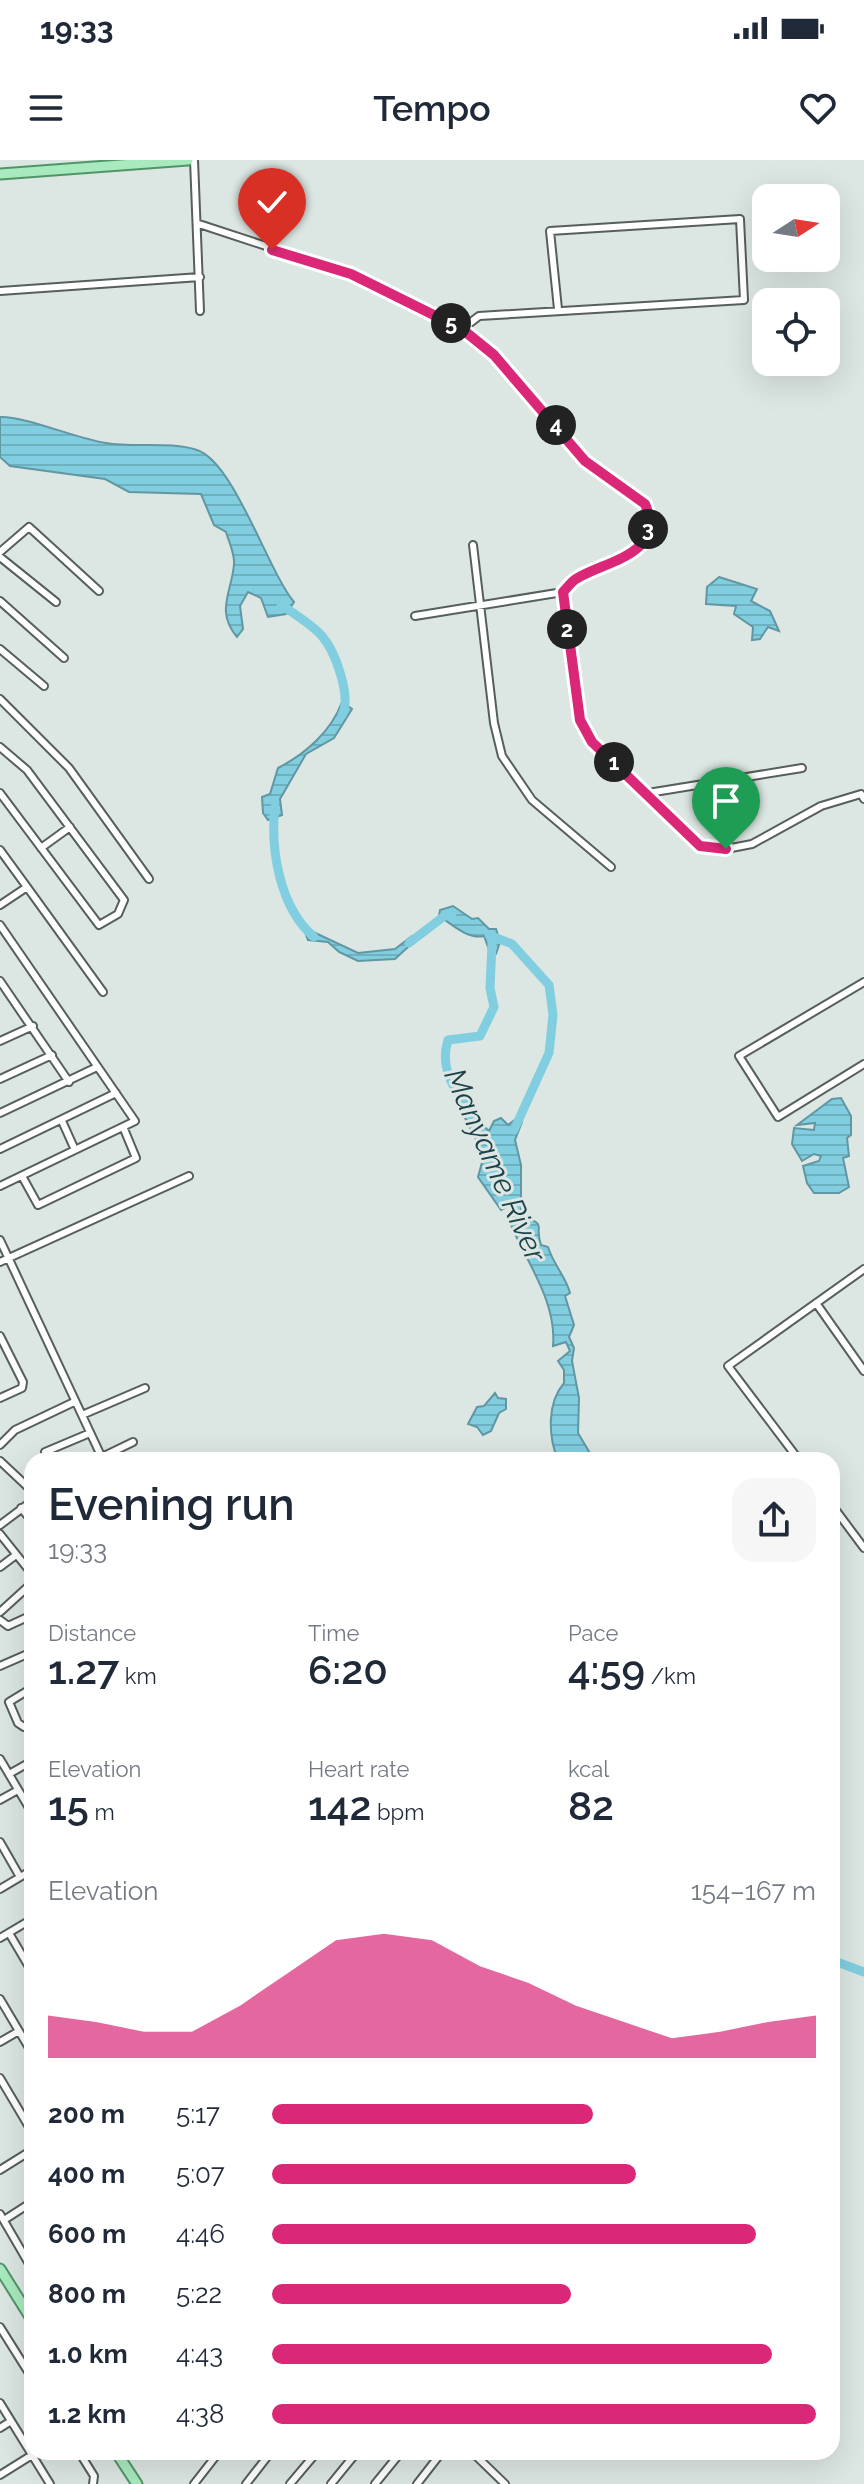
<!DOCTYPE html>
<meta charset="utf-8">
<style>
:root{--surface:#fff;--page:#f6f6f7;--text:#1f2937;--muted:#747a83;--accent:#db2777}
body{margin:0;font-family:Raleway,sans-serif;background:var(--page);color:var(--text);height:100vh;display:flex;flex-direction:column;font-size:30px;white-space:nowrap}
*{box-sizing:border-box;margin:0}
p{font-size:26px;color:var(--muted)}
.icon{flex:none;width:44px;height:44px;fill:none;stroke:currentColor;stroke-width:2;stroke-linecap:round;stroke-linejoin:round}
.map{position:relative;flex:1;overflow:hidden}
.details{position:absolute;left:24px;top:1292px;width:816px;height:1008px;display:flex;flex-direction:column;background:var(--surface);border-radius:24px;box-shadow:0 8px 32px #0002}
.details>*{flex:none}
.needle{width:52px;rotate:78deg}
.buttons{position:absolute;left:752px;top:24px;display:grid;gap:16px}
.buttons a{display:grid;place-items:center;width:88px;height:88px;border-radius:16px;background:var(--surface);box-shadow:0 8px 32px #0002;font-size:40px}
.pin{position:absolute;display:grid;place-items:center;width:68px;height:68px;color:#fff;margin:-82px -34px;border-radius:50% 50% 50% 0;rotate:-45deg;box-shadow:0 0 8px #0007}
.pin .icon{rotate:45deg}
.km{position:absolute;width:40px;height:40px;margin:-20px;border-radius:50%;background:#222;color:#fff;font-size:22px;line-height:40px;text-align:center}
.round{display:grid;place-items:center;flex:none;width:84px;height:84px;border-radius:24px;background:var(--page)}
.headline{display:flex;align-items:center;justify-content:space-between;height:136px;padding:0 24px}
h1{font-size:44px;font-weight:600;line-height:60px}
.stats{display:grid;grid-template-columns:repeat(3,1fr);gap:12px;height:136px;padding:8px 24px}
.stats div{display:grid;align-content:center}
.stats b{font-size:40px;font-weight:600}
.stats small{font-size:22px;font-weight:400}
.stats p{font-size:22px}
.chart{height:224px;padding:16px 24px}
.chart p{display:flex;justify-content:space-between}
.chart svg{width:100%;height:144px;margin-top:8px;fill:var(--accent);opacity:.7}
ul{padding:0 24px;list-style:none;font-size:26px}
li{display:grid;grid-template-columns:128px 96px 1fr;align-items:center;height:60px}
li i{height:20px;border-radius:10px;background:var(--accent)}
.status{display:flex;justify-content:space-between;align-items:center;height:56px;padding:0 40px;background:var(--surface);direction:ltr}
.status svg{height:22px;fill:currentColor}
header{display:flex;justify-content:space-between;align-items:center;height:104px;padding:0 24px;background:var(--surface);font-size:36px;font-weight:600}
.map>svg:first-child{display:block}
</style>
<div class="status"><b>19:33</b><svg viewBox="0 0 49 12"><path d="M0 12V9h3v3zM5 12V6h3v6zM10 12V3h3v9zM15 12V0h3v12zM26 1h20v11H26zM47 4h2v5h-2z"/></svg></div>
<header><svg class="icon" aria-label="menu" viewBox="0 0 24 24"><path d="M4 6h16M4 12h16M4 18h16"/></svg>Tempo<svg class="icon" aria-label="heart" viewBox="0 0 24 24"><path d="M12 20l-8-8c-3-5 5-10 8-4 3-6 11-1 8 4z"/></svg></header>
<div class="map">
<svg width="864" height="2324" viewBox="0 0 864 2324">
<defs>
<pattern id="water-rules" width="6" height="5" patternUnits="userSpaceOnUse" patternTransform="scale(2)"><rect width="6" height="5" fill="#81cee0"/><path d="M0 2.5h6" fill="none" stroke="#6fb0bf"/></pattern>
</defs>
<rect width="100%" height="100%" fill="#dce6e2"/>
<path fill="url(#water-rules)" stroke="#6097a3" stroke-width="2" d="M0,257C25,256 77,279 106,283C135,288 170,281 197,290C234,302 268,411 294,442L286,454L268,457L261,438L248,432L240,446L243,469L237,477C215,451 232,432 234,404C235,394 229,382 226,372L214,365L201,334L129,332L105,319L10,306L0,297Z
M719,417L757,429L751,441L770,451L779,471L768,467L760,479L752,480L753,467L734,454L736,446L706,444L707,427Z
M342,542L352,549L334,578L306,594L280,639L282,655L268,660L263,653L262,637L270,634L278,608C305,594 331,572 342,542Z
M453,746L472,759L478,758L489,769H496L500,782L496,794L491,795L484,776C468,780 452,764 439,756L440,750Z
M309,770L358,793L395,789L412,776L419,777L395,799L358,801L339,792L328,782L308,780L305,772Z
M841,938L851,956V975L847,978L849,996L843,998L849,1027L839,1033H814L807,1023L803,1006L819,1001L821,996L814,994L802,1001L792,984L794,968L814,970L815,963L797,965L832,939Z
M466,940L473,944L476,959L489,971L494,961L501,958L508,965L516,959L522,962L515,980L521,1005V1054C550,1069 533,1060 541,1085L548,1087C553,1104 566,1117 570,1133L565,1136L574,1165L569,1177L574,1188L572,1201L579,1238L578,1273L594,1300H558C548,1276 547,1243 564,1223V1210L558,1201L570,1191L566,1182L553,1186C557,1142 527,1103 511,1065L514,1060L511,1045L501,1050L478,1017L484,995L461,950L459,945Z
M495,1233L498,1238L506,1239V1249L499,1253L491,1271L483,1275L477,1267L468,1264L477,1247L484,1246Z"/>
<g fill="none" stroke-linecap="round" stroke-linejoin="round">
<path stroke="#81cee0" stroke-width="9" d="M281,444C293,454 312,464 322,476C335,491 352,537 342,555
M275,647C270,690 280,748 314,777
M489,775L512,784L549,825L553,855L549,893L514,970
M409,783L447,754L452,756
M468,951C454,928 439,908 448,880L480,876L494,847L490,828L492,784
M832,1807L837,1802L864,1812"/>
<g stroke="#565f5c" stroke-width="10">
<path id="minor" d="M194,0L200,151
M199,64L351,114L462,169L494,195L585,301L645,344C667,394 604,401 576,419C571,422 567,428 563,432L580,560L592,582L700,686L726,689L752,684L821,646L861,634L864,639
M0,131L200,117
M462,169L479,156L744,140L740,59L550,71L558,149
M473,385L494,563L502,596L532,640L611,707
M0,392L29,367L99,431
M0,397L56,442
M0,441L64,498
M415,456L563,432
M0,489L44,526
M0,539L69,608L149,719
M0,587L27,610L124,740L118,754L99,765L0,633
M648,633L802,608
M41,688L70,667
M0,690L27,727L0,745
M27,727L103,832
M0,765L135,961L0,1026
M0,821L69,922
M864,822L739,896L778,957L864,904
M0,881L33,866
M0,919L52,895
M0,953L97,907
M62,961L75,990
M0,989L116,933
M22,1016L38,1045L136,998L124,969
M0,1080L103,1300
M0,1102L189,1016
M816,1143L864,1211
M0,1176L23,1222L22,1228L0,1238
M82,1255L145,1228
M0,1285L15,1270L74,1242
M45,1292L90,1273
M102,1297L133,1282
M799,1300L728,1206L864,1109
M0,1301L32,1331
M832,1345L864,1388
M21,1348L32,1361
M0,1365L32,1341
M0,1374L32,1414
M0,1407L16,1395
M0,1452L32,1423
M0,1460L8,1466L32,1455
M0,1506L32,1492
M32,1528L9,1542L18,1563L24,1567L32,1564
M0,1599L32,1653
M9,1614L32,1601
M0,1640L18,1630
M0,1682L20,1717
M0,1729L32,1710
M9,1773L32,1812
M0,1778L32,1759
M0,1839L32,1893
M0,1882L19,1871
M0,1918L32,1972
M0,2010L32,1990
M0,2054L32,2109
M4,2060L32,2042
M0,2167L32,2218
M0,2243L50,2324
M0,2268L11,2261
M79,2292L94,2316L93,2324
M472,2292L505,2324
M0,2315L32,2295
M194,2324L219,2292
M246,2324L271,2292
M290,2324L317,2292
M331,2324L357,2292
M375,2324L401,2292
M417,2324L442,2292"/>
</g>
<g stroke="#4f9667" stroke-width="13">
<path id="primary" d="M0,14L188,0
M0,2109L32,2160
M116,2292L137,2324"/>
</g>
<use href="#minor" stroke="#fff" stroke-width="6"/>
<use href="#primary" stroke="#a9e9be" stroke-width="9"/>
</g>
<g fill="none" stroke-linecap="round" stroke-linejoin="round">
<g stroke="#fff" stroke-width="16">
<path id="route" d="M272,90L351,114L462,169L494,195L585,301L645,344C667,395 604,401 576,419C571,422 567,428 563,432L580,560L592,582L700,686L726,689"/>
</g>
<use href="#route" stroke="#db2777" stroke-width="10"/>
</g>
<g text-anchor="middle" stroke-width="6" stroke-linejoin="round" paint-order="stroke">
<g font-size="30" font-style="italic" fill="#1d424a" stroke="#dce6e2">
<text transform="translate(495 1005) rotate(66)" y="10">Manyame River</text>
</g>
</g>
</svg>
<div class="buttons">
<a><svg class="needle" viewBox="-14 -14 28 28"><path d="M0-13l5 13h-10z" fill="#e53935"/><path d="M0 13l5-13h-10z" fill="#747a83"/></svg></a>
<a><svg class="icon" aria-label="locate" viewBox="0 0 24 24"><circle cx="12" cy="12" r="6"/><path d="M12 2v4M12 18v4M2 12h4M18 12h4"/></svg></a>
</div>
<div class="pin" style="left:726px;top:689px;background:#1e9e55"><svg class="icon" aria-label="arrive" viewBox="0 0 24 24"><path d="M6 21V4h12l-3 4 3 4H6"/></svg></div>
<div class="pin" style="left:272px;top:90px;background:#d93025"><svg class="icon" aria-label="check" viewBox="0 0 24 24"><path d="M5 12l5 5 9-10"/></svg></div>
<b class="km" style="left:614px;top:602px">1</b>
<b class="km" style="left:567px;top:469px">2</b>
<b class="km" style="left:648px;top:369px">3</b>
<b class="km" style="left:556px;top:265px">4</b>
<b class="km" style="left:451px;top:163px">5</b>
<section class="details">
<div class="headline"><div><h1>Evening run</h1><p>19:33</p></div><a class="round"><svg class="icon" aria-label="share" viewBox="0 0 24 24"><path d="M12 15V3M7 8l5-5 5 5M5 13v7h14v-7"/></svg></a></div>
<div class="stats">
<div><p>Distance</p><b>1.27<small> km</small></b></div>
<div><p>Time</p><b>6:20</b></div>
<div><p>Pace</p><b>4:59<small> /km</small></b></div>
</div>
<div class="stats">
<div><p>Elevation</p><b>15<small> m</small></b></div>
<div><p>Heart rate</p><b>142<small> bpm</small></b></div>
<div><p>kcal</p><b>82</b></div>
</div>
<div class="chart"><p><span>Elevation</span>154–167 m</p>
<svg viewBox="0 0 160 44" preserveAspectRatio="none"><path d="M0 44V31L10 33L20 36L30 36L40 28L50 18L60 8L70 6L80 8L90 16L100 21L110 28L120 33L130 38L140 36L150 33L160 31V44z"/></svg>
</div>
<ul>
<li><b>200 m</b>5:17<i style="width:59%"></i></li>
<li><b>400 m</b>5:07<i style="width:67%"></i></li>
<li><b>600 m</b>4:46<i style="width:89%"></i></li>
<li><b>800 m</b>5:22<i style="width:55%"></i></li>
<li><b>1.0 km</b>4:43<i style="width:92%"></i></li>
<li><b>1.2 km</b>4:38<i style="width:100%"></i></li>
</ul>
</section>
</div>
